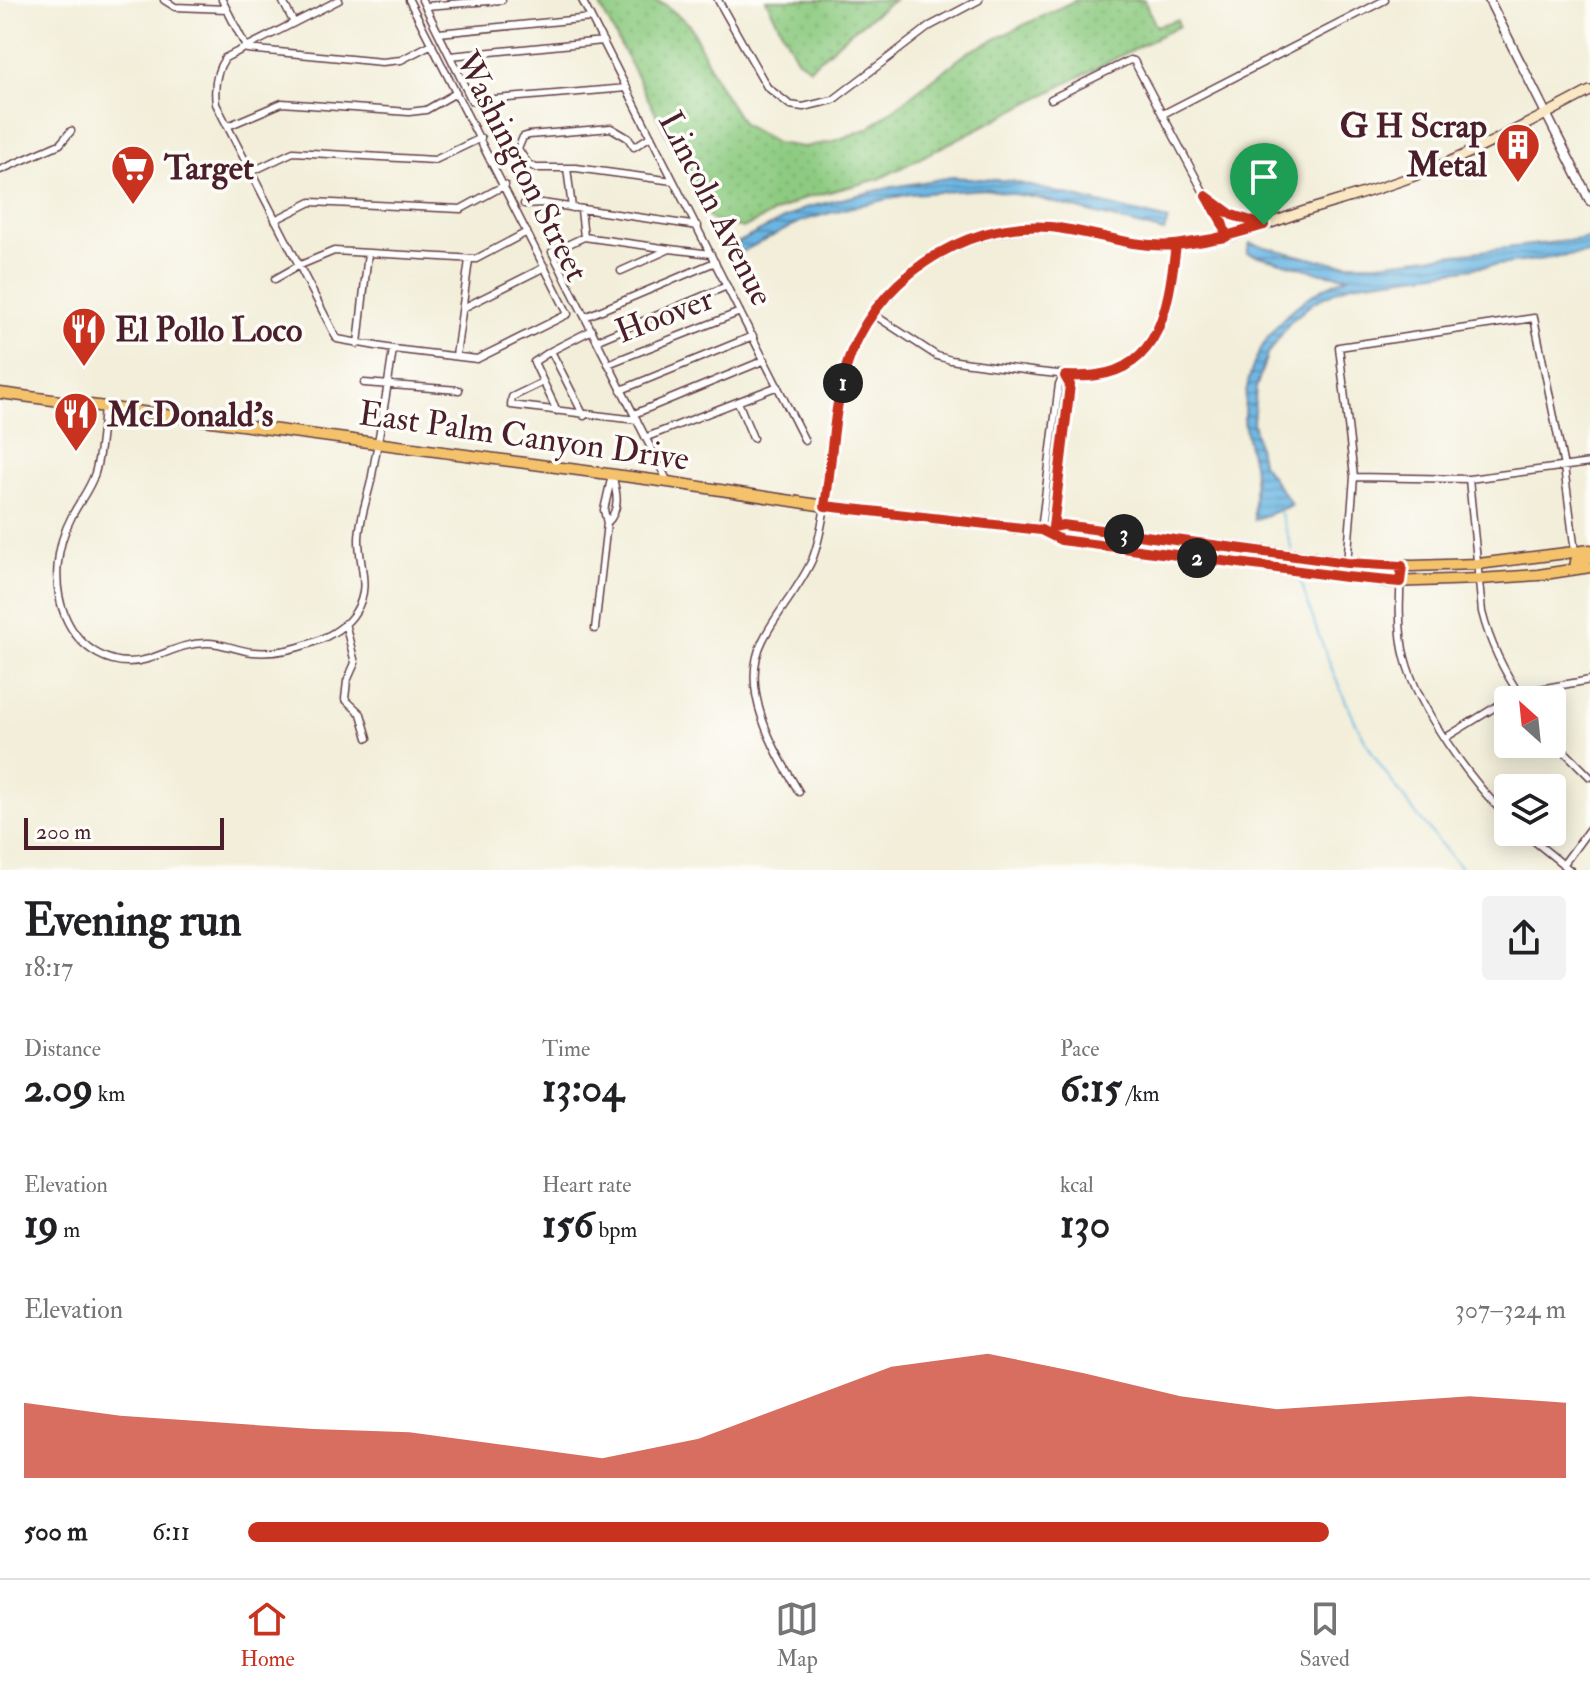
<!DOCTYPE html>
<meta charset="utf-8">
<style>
:root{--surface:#fff;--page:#f2f2f2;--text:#202124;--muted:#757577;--line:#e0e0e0;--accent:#c8321e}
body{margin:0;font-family:"IM FELL Double Pica",serif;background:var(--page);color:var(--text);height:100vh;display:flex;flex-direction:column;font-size:30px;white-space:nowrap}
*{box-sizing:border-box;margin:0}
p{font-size:26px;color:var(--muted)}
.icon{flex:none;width:44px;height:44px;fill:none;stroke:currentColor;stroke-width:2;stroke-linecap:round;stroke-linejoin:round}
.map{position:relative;height:870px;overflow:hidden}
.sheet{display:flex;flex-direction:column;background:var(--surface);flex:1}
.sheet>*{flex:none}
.needle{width:52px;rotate:333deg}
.tools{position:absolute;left:1494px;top:686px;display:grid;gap:16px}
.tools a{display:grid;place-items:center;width:72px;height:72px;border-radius:8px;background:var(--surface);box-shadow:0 4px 20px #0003;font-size:40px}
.scale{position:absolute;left:24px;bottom:20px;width:200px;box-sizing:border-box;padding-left:8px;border:4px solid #4a1f2b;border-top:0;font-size:22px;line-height:28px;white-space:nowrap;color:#4a1f2b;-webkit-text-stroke:6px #fdfcf7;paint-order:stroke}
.pin{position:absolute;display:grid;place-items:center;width:68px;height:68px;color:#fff;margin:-82px -34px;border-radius:50% 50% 50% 0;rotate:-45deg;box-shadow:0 0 8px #0007}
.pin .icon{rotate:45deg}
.km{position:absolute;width:40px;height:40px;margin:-20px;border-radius:50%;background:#222;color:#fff;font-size:22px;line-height:40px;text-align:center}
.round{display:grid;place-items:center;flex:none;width:84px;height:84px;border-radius:8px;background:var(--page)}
.overview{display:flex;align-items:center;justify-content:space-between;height:136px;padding:0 24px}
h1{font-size:44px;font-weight:700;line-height:60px}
.metrics{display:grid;grid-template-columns:repeat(3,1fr);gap:12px;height:136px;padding:8px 24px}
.metrics div{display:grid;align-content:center}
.metrics b{font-size:40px;font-weight:700}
.metrics small{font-size:22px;font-weight:400}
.metrics p{font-size:22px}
.chart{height:224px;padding:16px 24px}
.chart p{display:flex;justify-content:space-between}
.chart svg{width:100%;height:144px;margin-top:8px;fill:var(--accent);opacity:.7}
ul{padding:0 24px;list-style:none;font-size:26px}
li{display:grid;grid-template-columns:128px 96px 1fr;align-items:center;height:60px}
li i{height:20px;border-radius:10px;background:var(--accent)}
.tabs{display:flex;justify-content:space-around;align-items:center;height:112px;border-top:2px solid var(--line);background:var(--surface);font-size:22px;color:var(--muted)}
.tabs a{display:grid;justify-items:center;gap:4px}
.tabs .selected{color:var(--accent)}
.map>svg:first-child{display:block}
</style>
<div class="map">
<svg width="1590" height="870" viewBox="0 0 1590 870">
<defs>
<pattern id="grass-dots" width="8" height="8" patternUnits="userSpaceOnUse" patternTransform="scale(2)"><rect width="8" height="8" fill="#8dcb81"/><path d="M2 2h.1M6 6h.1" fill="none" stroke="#7bae70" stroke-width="1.8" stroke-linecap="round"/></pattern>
<pattern id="water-rules" width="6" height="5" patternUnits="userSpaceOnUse" patternTransform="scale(2)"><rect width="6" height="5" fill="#69b6e3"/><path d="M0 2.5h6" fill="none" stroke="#5893b8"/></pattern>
</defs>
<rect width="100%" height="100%" fill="#fdfcf7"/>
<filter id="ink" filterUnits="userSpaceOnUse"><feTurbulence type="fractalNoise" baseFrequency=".0125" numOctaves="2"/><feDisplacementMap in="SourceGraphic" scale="16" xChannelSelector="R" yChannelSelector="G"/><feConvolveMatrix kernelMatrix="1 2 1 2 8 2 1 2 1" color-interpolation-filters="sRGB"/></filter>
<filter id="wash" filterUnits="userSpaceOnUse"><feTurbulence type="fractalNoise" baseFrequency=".006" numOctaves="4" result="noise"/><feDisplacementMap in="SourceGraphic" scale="32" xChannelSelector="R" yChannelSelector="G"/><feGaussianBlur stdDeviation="1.8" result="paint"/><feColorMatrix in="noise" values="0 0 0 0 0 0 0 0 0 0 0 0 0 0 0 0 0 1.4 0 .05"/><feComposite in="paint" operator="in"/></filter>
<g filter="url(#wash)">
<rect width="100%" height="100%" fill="#f2eed9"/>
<path fill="url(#grass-dots)" stroke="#6c7556" stroke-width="2" d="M597,0H650L664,4L690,25L718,84L743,124L776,143L803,147L832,142L869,128L968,52L1076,0H1144L1156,26L1177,20L1179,26L879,179L802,199L743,228L711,220Z
M766,0H894L848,34L810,68L797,59Z"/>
<path fill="url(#water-rules)" stroke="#5a6a87" stroke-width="2" d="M952,177L1011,181L1168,220L1164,232L1037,198L985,189L909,194L844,209L802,221L732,257L727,248L805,208L887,188Z
M1590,238V253L1351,284L1314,302L1291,321L1267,355L1256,388L1253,422L1261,462L1292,505L1254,520C1253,502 1256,482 1253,464C1250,448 1244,433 1244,416C1245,347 1288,300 1348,277L1322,273L1247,253L1250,243L1309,258L1338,263H1379Z"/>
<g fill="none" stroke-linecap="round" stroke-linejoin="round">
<path stroke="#69b6e3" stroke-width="2" d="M1280,511L1292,550
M1299,576C1316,632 1347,715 1379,763C1404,801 1433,836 1463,870"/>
</g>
</g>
<g filter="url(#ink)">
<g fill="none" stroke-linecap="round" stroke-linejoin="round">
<g stroke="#633e45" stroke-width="9">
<path id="minor" d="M164,0L175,7L227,9
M222,0L247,49L382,62L401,60L432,44
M282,0L294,23
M339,0L225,58C216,71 214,88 216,104L337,339L393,349L477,359L568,314L409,0
M422,0L472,101L627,88
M582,0L805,441
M718,0L767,87L790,105L803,107L833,100L930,26L979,0
M426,6L502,0
M439,33L591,18
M450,56L603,41
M1051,99L1130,60L1134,61L1203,191C1212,208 1223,218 1226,237
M1163,114L1385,0
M228,126L282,103L409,112L426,110L456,93
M651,136L634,147L628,138L611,128L529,135L523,137L518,149L528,164L536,168H576L673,181
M567,168L572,208
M0,170L60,144L71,131
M251,172L293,152L435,160L481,138
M1209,199L1232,215L1262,224
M524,204L542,203L698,226
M581,210L584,237
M275,220L311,202L461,209L505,185
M621,271L670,249L711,254
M275,279L298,266L334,251L476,259L527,232
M463,308L545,267
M873,314L937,356L951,360C975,364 1000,367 1024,370C1082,378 1139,384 1164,318C1173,296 1173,269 1176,245
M585,317L715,262
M598,340L727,286
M358,344L368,253
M551,351L534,362L557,411
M456,356L469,260
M608,364L740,312
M543,382L512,397L511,405L637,420
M364,383L459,390
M621,390L753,336
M738,402L753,438
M104,407C102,429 101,452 95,473C90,489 79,502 72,516C56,546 52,584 65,616C79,649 112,670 148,659C168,653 184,643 206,643C222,642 237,651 253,652C285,655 339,640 356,611C371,587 359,565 359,540C359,521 367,499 371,481C379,437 387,393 393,349
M634,414L765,360
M584,416L551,351L592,330
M647,437L778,386
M1354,477L1469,479L1590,463
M1469,479L1482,612C1490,644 1504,672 1523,700
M668,482L552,252L584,237L670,249
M607,523C621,509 617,492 612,475
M1053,529L1070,385L1065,376
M1041,530L1059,384L1065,376
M1402,566C1399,591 1398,633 1405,658C1418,709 1471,781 1508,818
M1346,577L1354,477L1339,347L1534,318L1564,467L1575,552
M345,623L355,663L347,681L345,699L361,714L368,738
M595,629L607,523L604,510L612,475
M1445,738L1518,693L1590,680
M1552,739L1590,777
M799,792C774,750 738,689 763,640C777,612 799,589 812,560C819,543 822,524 825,506
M1523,832L1570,870
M1563,865L1590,828"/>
</g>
<g stroke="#633e45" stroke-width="11">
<path id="tertiary" d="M1489,0L1590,201"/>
</g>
<g stroke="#633e45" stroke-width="12">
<path id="secondary" d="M825,506C831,462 833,410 846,368C872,283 957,225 1045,227C1075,228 1104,238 1134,243C1163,248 1190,244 1218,239C1248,233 1277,220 1305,211C1347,198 1391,186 1432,169C1486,147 1538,118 1590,91"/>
</g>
<g stroke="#633e45" stroke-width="13">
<path id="primary" d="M0,393L668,482L825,506L1041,530L1063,525L1360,564L1412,566L1478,564L1590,550
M1041,530L1061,540L1390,582L1479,579L1538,575L1590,567
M1575,569L1576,561L1590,557"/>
</g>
<use href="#minor" stroke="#fff" stroke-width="6"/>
<use href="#tertiary" stroke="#fff" stroke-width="8"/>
<use href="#secondary" stroke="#fae7c3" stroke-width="9"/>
<use href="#primary" stroke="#f3c26a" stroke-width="10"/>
</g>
</g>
<g fill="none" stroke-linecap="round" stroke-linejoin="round" filter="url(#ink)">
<g stroke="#fff" stroke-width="16">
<path id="route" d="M1264,225C1221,238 1178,251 1133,243C1105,238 1078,230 1050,227C961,220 871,283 846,368C833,411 832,461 825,506L1041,530L1061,540L1346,577L1400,582L1402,566L1347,563L1063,525L1053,527L1070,385L1065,376C1076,376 1087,377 1097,375C1164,366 1169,297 1176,245L1226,237C1222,216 1216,214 1206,196L1232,215L1264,225"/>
</g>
<use href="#route" stroke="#c8321e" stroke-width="10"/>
</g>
<defs>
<g id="building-pin" transform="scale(2.3)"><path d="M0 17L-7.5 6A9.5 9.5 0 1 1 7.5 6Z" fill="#c8321e" stroke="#fdfcf7"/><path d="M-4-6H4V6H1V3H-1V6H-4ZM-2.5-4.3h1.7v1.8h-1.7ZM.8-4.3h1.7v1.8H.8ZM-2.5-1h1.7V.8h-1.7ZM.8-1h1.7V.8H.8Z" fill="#fff"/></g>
<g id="supermarket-pin" transform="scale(2.3)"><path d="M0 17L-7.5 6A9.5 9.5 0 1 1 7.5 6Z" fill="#c8321e" stroke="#fdfcf7"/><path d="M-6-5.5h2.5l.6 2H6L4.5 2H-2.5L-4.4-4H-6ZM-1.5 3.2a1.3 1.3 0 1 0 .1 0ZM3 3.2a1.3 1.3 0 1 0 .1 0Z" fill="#fff"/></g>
<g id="restaurant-pin" transform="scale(2.3)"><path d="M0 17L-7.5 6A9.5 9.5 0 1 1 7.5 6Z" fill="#c8321e" stroke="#fdfcf7"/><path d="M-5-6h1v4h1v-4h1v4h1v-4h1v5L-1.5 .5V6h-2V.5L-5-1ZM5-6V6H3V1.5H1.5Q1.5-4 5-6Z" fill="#fff"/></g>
</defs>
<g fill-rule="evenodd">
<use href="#building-pin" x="1518" y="145"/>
<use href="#supermarket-pin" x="133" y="167"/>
<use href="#restaurant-pin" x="84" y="329"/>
<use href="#restaurant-pin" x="76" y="414"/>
</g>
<g text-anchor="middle" stroke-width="7" stroke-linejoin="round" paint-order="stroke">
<g font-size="34" font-weight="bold" fill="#4a1f2b" stroke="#fdfcf7" text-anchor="start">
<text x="1487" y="137" text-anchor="end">G H Scrap<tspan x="1487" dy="39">Metal</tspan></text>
<text x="164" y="179">Target</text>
<text x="115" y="341">El Pollo Loco</text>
<text x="107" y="426">McDonald's</text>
</g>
<g font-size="34" fill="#4a1f2b" stroke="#fdfcf7">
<text transform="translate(523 166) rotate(63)" y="12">Washington Street</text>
<text transform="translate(717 208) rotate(63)" y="12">Lincoln Avenue</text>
<text transform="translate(664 314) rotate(-21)" y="12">Hoover</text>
<text transform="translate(524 435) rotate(8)" y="12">East Palm Canyon Drive</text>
</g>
</g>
</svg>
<div class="tools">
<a><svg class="needle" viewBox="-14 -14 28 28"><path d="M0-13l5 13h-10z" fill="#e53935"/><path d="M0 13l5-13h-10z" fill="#757577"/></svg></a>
<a><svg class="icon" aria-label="layers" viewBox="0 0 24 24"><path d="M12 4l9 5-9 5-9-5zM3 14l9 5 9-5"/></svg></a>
</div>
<div class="scale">200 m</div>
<div class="pin" style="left:1264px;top:225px;background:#1e9e55"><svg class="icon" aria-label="arrive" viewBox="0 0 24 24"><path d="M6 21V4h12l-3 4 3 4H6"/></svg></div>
<b class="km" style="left:843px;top:383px">1</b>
<b class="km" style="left:1197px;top:558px">2</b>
<b class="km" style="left:1124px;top:534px">3</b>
</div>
<section class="sheet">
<div class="overview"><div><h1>Evening run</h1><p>18:17</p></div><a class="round"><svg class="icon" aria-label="share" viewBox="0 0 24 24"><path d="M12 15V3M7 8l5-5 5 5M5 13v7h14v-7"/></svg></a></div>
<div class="metrics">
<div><p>Distance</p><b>2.09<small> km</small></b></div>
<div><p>Time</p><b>13:04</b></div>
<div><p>Pace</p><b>6:15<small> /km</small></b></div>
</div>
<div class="metrics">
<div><p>Elevation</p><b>19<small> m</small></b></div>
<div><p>Heart rate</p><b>156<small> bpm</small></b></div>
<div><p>kcal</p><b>130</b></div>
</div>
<div class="chart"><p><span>Elevation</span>307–324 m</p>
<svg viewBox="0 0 160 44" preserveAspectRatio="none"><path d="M0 44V21L10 25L20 27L30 29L40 30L50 34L60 38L70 32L80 21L90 10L100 6L110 12L120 19L130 23L140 21L150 19L160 21V44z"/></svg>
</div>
<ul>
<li><b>500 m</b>6:11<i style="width:82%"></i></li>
</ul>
</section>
<nav class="tabs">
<a class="selected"><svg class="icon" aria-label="home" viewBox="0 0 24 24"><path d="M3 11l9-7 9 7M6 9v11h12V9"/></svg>Home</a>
<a><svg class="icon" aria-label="map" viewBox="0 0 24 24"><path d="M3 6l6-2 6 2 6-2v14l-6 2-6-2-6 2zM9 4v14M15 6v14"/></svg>Map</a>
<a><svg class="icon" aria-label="saved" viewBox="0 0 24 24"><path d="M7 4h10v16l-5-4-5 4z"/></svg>Saved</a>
</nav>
